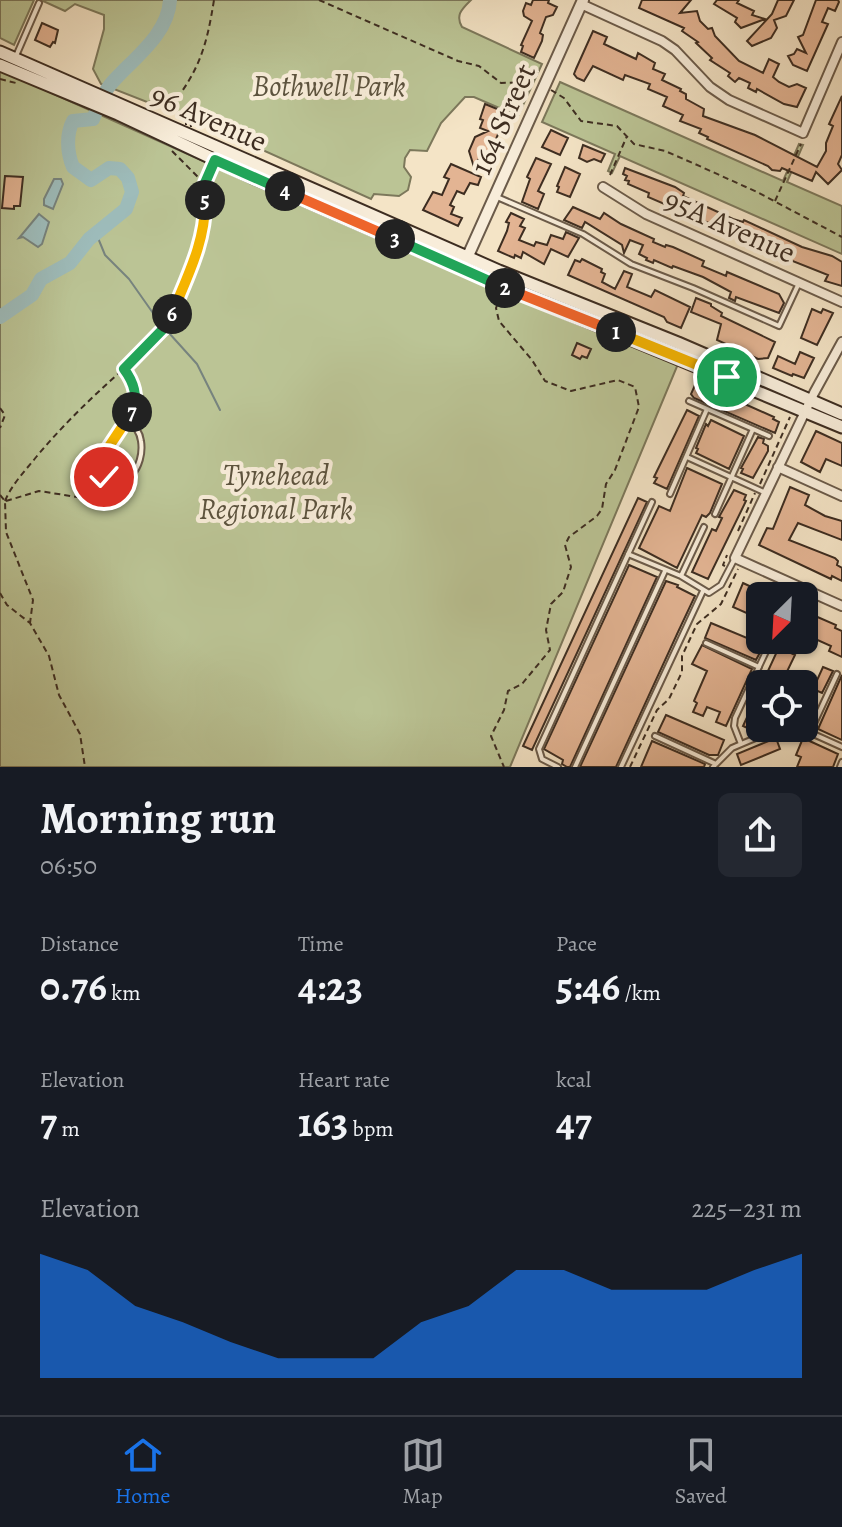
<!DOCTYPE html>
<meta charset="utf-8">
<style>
:root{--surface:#171b24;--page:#242831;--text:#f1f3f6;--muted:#9ea1a6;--line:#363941;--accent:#1a73e8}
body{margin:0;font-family:Alegreya,serif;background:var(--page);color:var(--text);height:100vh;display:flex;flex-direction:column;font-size:30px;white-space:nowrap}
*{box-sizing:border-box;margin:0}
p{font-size:26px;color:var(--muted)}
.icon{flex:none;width:44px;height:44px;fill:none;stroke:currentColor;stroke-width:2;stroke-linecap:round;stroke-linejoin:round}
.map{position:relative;height:767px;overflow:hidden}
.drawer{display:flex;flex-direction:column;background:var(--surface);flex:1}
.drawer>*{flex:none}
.needle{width:52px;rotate:204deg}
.controls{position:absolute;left:746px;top:582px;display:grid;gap:16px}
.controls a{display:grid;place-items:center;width:72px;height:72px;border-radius:12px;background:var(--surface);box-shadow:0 2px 6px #0004;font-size:40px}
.pin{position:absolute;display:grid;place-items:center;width:68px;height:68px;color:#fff;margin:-34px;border:4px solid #fff;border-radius:50%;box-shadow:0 2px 8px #0007}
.km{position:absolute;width:40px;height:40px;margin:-20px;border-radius:50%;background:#222;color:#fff;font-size:22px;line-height:40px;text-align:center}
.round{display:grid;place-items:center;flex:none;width:84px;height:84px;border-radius:12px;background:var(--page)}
.summary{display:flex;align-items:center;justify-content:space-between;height:136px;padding:0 40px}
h1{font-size:44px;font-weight:600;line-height:60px}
.figures{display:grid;grid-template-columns:repeat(3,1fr);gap:12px;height:136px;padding:8px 40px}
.figures div{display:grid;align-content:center}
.figures b{font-size:40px;font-weight:600}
.figures small{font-size:22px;font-weight:400}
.figures p{font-size:22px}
.chart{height:224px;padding:16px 40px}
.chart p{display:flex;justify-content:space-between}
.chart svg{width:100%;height:144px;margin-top:8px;fill:var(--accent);opacity:.7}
.tabs{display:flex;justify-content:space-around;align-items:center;height:112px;border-top:2px solid var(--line);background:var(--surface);font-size:22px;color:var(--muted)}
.tabs a{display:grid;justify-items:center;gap:4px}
.tabs .on{color:var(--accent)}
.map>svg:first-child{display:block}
</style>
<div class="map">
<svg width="842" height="767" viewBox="0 0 842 767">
<rect width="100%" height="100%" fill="#f4e4c6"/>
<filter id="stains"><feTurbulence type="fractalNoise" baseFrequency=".0025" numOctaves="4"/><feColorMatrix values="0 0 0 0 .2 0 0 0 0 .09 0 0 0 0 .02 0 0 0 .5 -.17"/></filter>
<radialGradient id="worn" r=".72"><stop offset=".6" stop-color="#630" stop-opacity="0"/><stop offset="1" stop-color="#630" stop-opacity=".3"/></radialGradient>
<path fill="#bbc495" stroke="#7c785b" stroke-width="2" d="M0,0H34L14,45L0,38Z
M41,0H471C462,9 455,15 462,27L542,64L518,116L474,97H465L441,123L427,151L410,150L405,158L404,167L411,177L408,190L399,196L374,194L371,199L154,101L147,102L101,84L93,69L104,29V15L75,4L65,11Z
M0,70L219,168L678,364L510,767H0Z
M560,82L783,181L799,144L803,145L787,182L842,206V254L620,156L612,173L608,171L615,154L542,122Z"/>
<path fill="#9ebdbc" stroke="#77837e" stroke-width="2" d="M54,179H61L63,184L53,209L44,205V199Z
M39,214L49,222L42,244L38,247L23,237L19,238Z"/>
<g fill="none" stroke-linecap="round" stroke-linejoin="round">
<path stroke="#77837e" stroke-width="2" d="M96,233L105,255L129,279L160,323
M169,333L197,364L220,410"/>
<path stroke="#9ebdbc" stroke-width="14" d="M0,317L32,295L41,279L70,263L89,239L126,209L132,192L128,178L120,169L109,168L91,180L73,167C67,153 66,134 73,121L93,119C98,108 102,95 110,85C131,60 168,36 170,0"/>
</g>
<path fill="#e3b493" stroke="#3d2d21" stroke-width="2" d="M533,0H549L548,3L557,7L553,15L546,17L540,33L543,35L542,41L534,58L521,52L523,46L521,45L532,21L524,16L523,11L526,3L531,5Z
M642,0H691L680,13L697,11L700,21L708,29L712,28L715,36L739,61L763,73L769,59L779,64L773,77L779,82L789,87L797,84L806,88L797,107L784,104L757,89L756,92L748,88L750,83L739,78L735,82L728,76L730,73L710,60L712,58L696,43L698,42L682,31L684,28L639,8Z
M717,0H739L737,3L754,11L752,15L765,19L741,28L735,22L737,18L714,4Z
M778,0H794L786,16L774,20L777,28L771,38L752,46L747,41L772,14Z
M816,0H838L839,2L835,11L828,8L822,22L828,24L807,71L793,65L788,56L794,54L797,49L806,53L798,37L803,35Z
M42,23L58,30L55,43L53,42L50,47L35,40Z
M593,31L607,37L604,44L636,59L638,53L655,63L653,69L665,74L662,80L681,89L680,91L686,94V99L704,109L703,116L755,135L817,167L826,151V143L833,126L829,124L842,96V155L838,164L842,170L828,184L816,172L812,181L782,168L780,171L772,170L768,166L707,139L708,137L699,133L701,129L680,121L683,115L663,106L667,97L648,89L650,84L625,75L623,80L593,66L584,81L577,78L574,74L576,69Z
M485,104L507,113L486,163L478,160L474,167L469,151L475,137L488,131L480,128L483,120L480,119Z
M551,130L568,138L560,155L542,147Z
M583,145L605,154L601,162L594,159L587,162L579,158Z
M536,158L551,164L538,191L544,194L538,209L522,202L530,179L527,177Z
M451,164L481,177L478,185L470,183L464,194L457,191L450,205L454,207L451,214L462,218L458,226L423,210L433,192L442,195L449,179L444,177Z
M565,167L580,174L570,197L557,192L559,187L557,186Z
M625,168L675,187L684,193L683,196L733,219L743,222L744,220L802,247L832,256L842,262V286L825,281L828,275L770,252L755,243L648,197L649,193L628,184L629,181L625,180L627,176L623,174Z
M5,176L23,177L20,206H14V209L2,208Z
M573,207L600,219L604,213L621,224L654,239L653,242L665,247L666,245L673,247L704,261L702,266L726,276L727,272L779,294L784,303L779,313L736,297L735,301L729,298L731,292L703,277L673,266L672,268L654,260L653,263L646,260L647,258L639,254L643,245L630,240L624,253L622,245L585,222L582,228L564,220Z
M511,213L524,219L520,226L525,228L519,240L534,246L536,242L547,245L551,235L563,239L566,232L579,238L568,257L551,249L544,264L523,252L521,258L515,255L514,258L498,251L507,231L509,223L506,222Z
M582,259L602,269L601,272L605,274L602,282L615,289L624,271L632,274L627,287L651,297L655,290L690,307L681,328L667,322L664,317L568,275L575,260L580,262Z
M696,298L711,304V306L722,313L721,316L775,342L768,358L758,359L717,340L721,324L691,312Z
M812,309L821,313L823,309L833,313L817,345L801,338Z
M577,343L591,349L587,358L582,356L580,359L572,355Z
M800,352L814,358L804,378L793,374L792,376L773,368L778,356L795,364Z
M700,384L774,417L773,419L779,422L775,433L694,398L691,394L695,385L699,387Z
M687,410L699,416L667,489L654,483L657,478L654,477Z
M711,420L744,436L729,469L696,453L698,449L696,448L706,424L708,426Z
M816,431L842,443V466L826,459L820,472L801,462Z
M758,437L764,439L763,443L768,446V451L753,478L741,473L743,469L741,468Z
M687,468L722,484L710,513L706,517L702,515L677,568L639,548L659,506L670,511Z
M790,487L809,495L805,505L825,516L842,521V540L798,523L789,540L835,558L838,561L837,565L842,568V581L832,576L831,579L759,545L767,528L773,529Z
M734,490L746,495L744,500L746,501L708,579L692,572L712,529L716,531L722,518L719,517Z
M638,498L647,502L532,750L523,746Z
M629,565L657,577L570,767H567L562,764L563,760L544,749Z
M666,581L678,585L677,587L695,596L678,632L616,767H580Z
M743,583L760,591V619L733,607Z
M806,612L836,625L835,628L842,631V657L829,651L831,646L811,637L809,641L804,638Z
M711,623L764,645L756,660L705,638Z
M702,645L752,669L726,726L716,722L720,712L707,707L703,716L693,712L697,703L694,701L707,671L692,664Z
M779,647L795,655L781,684H762Z
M823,667L833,671L822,693L813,689Z
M842,675V740L818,729Z
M760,689V731L756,732L743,726Z
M807,701L816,705L806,725L804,724V707Z
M666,715L724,740L718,755H709L658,732Z
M776,738L780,749L741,765L737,754Z
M803,738L838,754L833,767H797L801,757L796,755Z
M652,741L705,764L704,767H641Z"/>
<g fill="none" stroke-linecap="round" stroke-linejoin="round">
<g stroke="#6b5b4a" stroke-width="8">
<path id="service" d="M16,56L39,3
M497,197L583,234L631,264L693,288L779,326L799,283
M689,401L753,429
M128,418C134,425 140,432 141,441C145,466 125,496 100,474L98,463C113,429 153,409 124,369L169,323L201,241L205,221V183L214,161
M687,457L766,493
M670,494L707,409
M715,514L753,429L769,436
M628,554L681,576L709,593L721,585L735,558
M681,576L704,527
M706,643L759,667
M800,728L842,747
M810,732L837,674
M655,736L716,764
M741,744L734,726L735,718L770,643
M558,767L542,759L539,749L652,502
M575,767L665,571
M621,767L703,591
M713,767L732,748L779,728
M840,767L842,762"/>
</g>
<g stroke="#6b5b4a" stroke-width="12">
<path id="minor" d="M581,4L662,41L675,50L710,87L729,100L803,133L842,42
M603,187L646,214L842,302
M842,342L814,393L735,558L842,606
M778,467L842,496"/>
</g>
<g stroke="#6b5b4a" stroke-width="14">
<path id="tertiary" d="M467,258L583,0"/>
</g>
<g stroke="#3d2d21" stroke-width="15">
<path id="secondary" d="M0,52L499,271L678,343L842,414
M0,65L118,114L252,177L505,287L842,427"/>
</g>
<path stroke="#3d2d21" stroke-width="2" stroke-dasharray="6 4" stroke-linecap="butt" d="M319,0L458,61L479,66L501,83L534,82
M0,79L16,83
M551,90L564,98L581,121L617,126L634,144L665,151L695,164L757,192L842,237
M172,106L186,117V125
M151,108L171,106C200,70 207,44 214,0
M186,117H190L191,127
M172,151L201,180
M610,175L627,136
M775,201L801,144
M501,295L496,308L499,321L532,360L545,381L571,391L618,380L635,387L639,407L615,470L606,484L602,509L597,516L569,537L565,545L571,567L563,592L551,604L546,630L550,650L522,684L508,691L504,710L491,736L504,767
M0,408L5,415L0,428
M760,484L790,417
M0,495L5,501L6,532L33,600L30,623
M5,501C12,484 25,471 37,456C63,425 90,399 120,372
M6,501L39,491L77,497L95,474
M738,531L755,493
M725,566L723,565L727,555
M0,593L7,605L30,623L49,656L59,695L80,734L85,767
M630,767L657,710L669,699L682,672V656L697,624L721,604L738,569"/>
<use href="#service" stroke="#f8edda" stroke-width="4"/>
<use href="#minor" stroke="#f8edda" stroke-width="8"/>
<use href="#tertiary" stroke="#f8edda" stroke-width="10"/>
<use href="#secondary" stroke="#f8edda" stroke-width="11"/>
</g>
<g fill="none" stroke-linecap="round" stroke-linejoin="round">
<g stroke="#fff" stroke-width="16">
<path id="split-1" d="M616,332L727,377"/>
</g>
<g stroke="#fff" stroke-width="16">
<path id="split-2" d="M505,288L616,332"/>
</g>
<g stroke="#fff" stroke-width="16">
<path id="split-3" d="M395,239L505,288"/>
</g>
<g stroke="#fff" stroke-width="16">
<path id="split-4" d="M285,191L395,239"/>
</g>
<g stroke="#fff" stroke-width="16">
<path id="split-5" d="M205,200V183L215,160L285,191"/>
</g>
<g stroke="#fff" stroke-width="16">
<path id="split-6" d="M172,314C187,277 206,241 205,200"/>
</g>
<g stroke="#fff" stroke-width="16">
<path id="split-7" d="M132,412C139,397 133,381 124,369L169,323L172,314"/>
</g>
<g stroke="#fff" stroke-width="16">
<path id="split-8" d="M104,477L98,463L132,412"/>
</g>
<use href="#split-1" stroke="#f5b400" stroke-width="10"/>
<use href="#split-2" stroke="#f0652b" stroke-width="10"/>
<use href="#split-3" stroke="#22a559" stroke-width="10"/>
<use href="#split-4" stroke="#f0652b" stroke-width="10"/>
<use href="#split-5" stroke="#22a559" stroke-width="10"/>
<use href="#split-6" stroke="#f5b400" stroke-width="10"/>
<use href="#split-7" stroke="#22a559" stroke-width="10"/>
<use href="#split-8" stroke="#f5b400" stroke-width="10"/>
</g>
<g text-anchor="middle" stroke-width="8" stroke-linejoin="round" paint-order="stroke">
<g font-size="30" font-style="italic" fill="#5c533e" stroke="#f8edda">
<text x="329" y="96">Bothwell Park</text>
<text x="276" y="485">Tynehead<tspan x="276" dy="34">Regional Park</tspan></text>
</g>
<g font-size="30" fill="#3d2d21" stroke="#f8edda">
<text transform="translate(209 118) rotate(24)" y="10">96 Avenue</text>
<text transform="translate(503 119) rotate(-66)" y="10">164 Street</text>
<text transform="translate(730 226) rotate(24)" y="10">95A Avenue</text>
</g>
</g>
<rect width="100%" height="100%" filter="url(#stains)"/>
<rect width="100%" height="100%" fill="url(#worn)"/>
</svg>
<div class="controls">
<a><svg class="needle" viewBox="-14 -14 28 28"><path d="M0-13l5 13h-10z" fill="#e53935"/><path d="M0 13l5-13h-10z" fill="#9ea1a6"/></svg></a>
<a><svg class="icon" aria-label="locate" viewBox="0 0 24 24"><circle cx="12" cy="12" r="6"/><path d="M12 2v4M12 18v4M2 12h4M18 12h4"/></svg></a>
</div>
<div class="pin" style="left:727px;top:377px;background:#1e9e55"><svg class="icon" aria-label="arrive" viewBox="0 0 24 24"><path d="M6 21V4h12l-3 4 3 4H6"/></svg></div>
<div class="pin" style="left:104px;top:477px;background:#d93025"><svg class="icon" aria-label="check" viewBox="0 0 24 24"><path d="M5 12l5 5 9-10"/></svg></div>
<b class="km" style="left:616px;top:332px">1</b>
<b class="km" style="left:505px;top:288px">2</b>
<b class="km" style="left:395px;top:239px">3</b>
<b class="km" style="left:285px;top:191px">4</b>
<b class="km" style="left:205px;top:200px">5</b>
<b class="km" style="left:172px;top:314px">6</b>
<b class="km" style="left:132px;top:412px">7</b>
</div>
<section class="drawer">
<div class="summary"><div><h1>Morning run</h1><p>06:50</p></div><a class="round"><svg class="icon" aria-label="share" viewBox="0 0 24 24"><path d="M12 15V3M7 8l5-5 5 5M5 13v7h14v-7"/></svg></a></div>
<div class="figures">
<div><p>Distance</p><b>0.76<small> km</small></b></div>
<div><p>Time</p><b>4:23</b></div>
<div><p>Pace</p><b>5:46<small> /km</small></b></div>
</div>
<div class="figures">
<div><p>Elevation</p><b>7<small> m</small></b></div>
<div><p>Heart rate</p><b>163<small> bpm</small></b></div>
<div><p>kcal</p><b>47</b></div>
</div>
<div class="chart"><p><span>Elevation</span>225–231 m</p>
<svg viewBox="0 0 160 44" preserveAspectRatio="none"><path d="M0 44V6L10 11L20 22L30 27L40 33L50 38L60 38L70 38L80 27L90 22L100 11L110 11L120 17L130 17L140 17L150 11L160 6V44z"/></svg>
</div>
</section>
<nav class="tabs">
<a class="on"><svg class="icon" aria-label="home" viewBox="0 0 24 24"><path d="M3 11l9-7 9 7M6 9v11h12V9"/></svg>Home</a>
<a><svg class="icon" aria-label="map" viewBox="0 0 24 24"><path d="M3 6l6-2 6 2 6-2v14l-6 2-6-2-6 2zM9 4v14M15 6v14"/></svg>Map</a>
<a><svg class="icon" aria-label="saved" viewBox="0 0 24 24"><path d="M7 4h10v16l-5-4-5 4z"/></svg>Saved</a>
</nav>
